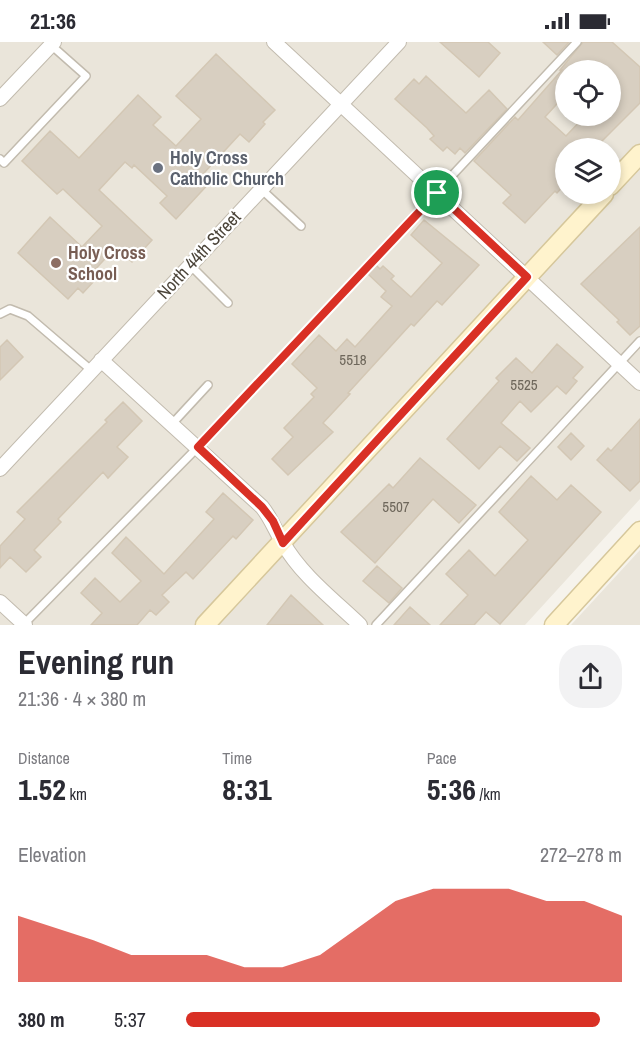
<!DOCTYPE html>
<meta charset="utf-8">
<style>
:root{--surface:#fff;--page:#f2f2f3;--text:#2b2b33;--muted:#7c7c81;--accent:#d93025}
body{margin:0;font-family:"Archivo Narrow",sans-serif;background:var(--page);color:var(--text);height:100vh;display:flex;flex-direction:column;font-size:22px;white-space:nowrap}
*{box-sizing:border-box;margin:0}
p{font-size:20px;color:var(--muted)}
.icon{flex:none;width:33px;height:33px;fill:none;stroke:currentColor;stroke-width:2;stroke-linecap:round;stroke-linejoin:round}
.map{position:relative;height:583px;overflow:hidden}
.sheet{display:flex;flex-direction:column;background:var(--surface);flex:1}
.sheet>*{flex:none}
.controls{position:absolute;left:555px;top:18px;display:grid;gap:12px}
.controls a{display:grid;place-items:center;width:66px;height:66px;border-radius:50%;background:var(--surface);box-shadow:0 3px 9px #0003;font-size:30px}
.pin{position:absolute;display:grid;place-items:center;width:51px;height:51px;color:#fff;margin:-26px;border:3px solid #fff;border-radius:50%;box-shadow:0 2px 6px #0007}
.round{display:grid;place-items:center;flex:none;width:63px;height:63px;border-radius:24px;background:var(--page)}
.overview{display:flex;align-items:center;justify-content:space-between;height:102px;padding:0 18px}
h1{font-size:33px;font-weight:700;line-height:45px}
.metrics{display:grid;grid-template-columns:repeat(3,1fr);gap:9px;height:102px;padding:6px 18px}
.metrics div{display:grid;align-content:center}
.metrics b{font-size:30px;font-weight:700}
.metrics small{font-size:16px;font-weight:400}
.metrics p{font-size:16px}
.chart{height:168px;padding:12px 18px}
.chart p{display:flex;justify-content:space-between}
.chart svg{width:100%;height:108px;margin-top:6px;fill:var(--accent);opacity:.7}
ul{padding:0 18px;list-style:none;font-size:20px}
li{display:grid;grid-template-columns:96px 72px 1fr;align-items:center;height:45px}
li i{height:15px;border-radius:8px;background:var(--accent)}
.status{display:flex;justify-content:space-between;align-items:center;height:42px;padding:0 30px;background:var(--surface);direction:ltr}
.status svg{height:16px;fill:currentColor}
.map>svg:first-child{display:block}
</style>
<div class="status"><b>21:36</b><svg viewBox="0 0 49 12"><path d="M0 12V9h3v3zM5 12V6h3v6zM10 12V3h3v9zM15 12V0h3v12zM26 1h20v11H26zM47 4h2v5h-2z"/></svg></div>
<div class="map">
<svg width="640" height="583" viewBox="0 0 640 583">
<rect width="100%" height="100%" fill="#f6f3ec"/>
<path fill="#eae5da" fill-rule="evenodd" d="M0,0H640V457L525,583H0ZM566,28H610V74H566ZM566,106H610V152H566Z
M640,508V583H571Z"/>
<path fill="#d8cfc1" stroke="#d3c7b4" stroke-width="1.5" fill-rule="evenodd" d="M440,0H488L500,11L479,35Z
M543,0H569L557,13Z
M583,0H612L640,25V61L595,106H566V141L557,151L555,149L525,181L503,161L511,153L474,119L515,75L518,78L562,28H560ZM566,28H610V74H585L566,94L545,75L566,52Z
M216,12L275,68L263,80L265,82L249,100L240,92L204,131L212,138L176,177L160,161L167,154L134,123L132,126L125,120L99,148L152,198L132,220L116,205L89,234L94,239L83,251L78,246L68,257L18,211L50,175L82,205L102,184L63,147L57,152L22,119L50,89L79,116L138,53L161,75L153,83L176,104L201,77L176,54Z
M426,34L466,71L489,48L507,67L465,111L460,106L455,112L447,105L443,109L430,97L434,94L427,86L395,57L414,37L419,42Z
M424,178L479,223L442,263L437,259L414,284L411,282L348,351L350,352L323,381L333,390L288,433L272,417L293,395L284,386L314,355L311,352L317,346L292,322L319,293L336,309L347,297L355,305L392,264L381,255L386,249L368,232L376,223L380,227L383,224L394,234L391,237L411,255L442,221L411,193Z
M640,185V284L630,293L617,280L619,278L581,242Z
M7,298L23,315L0,338V305Z
M557,302L583,325L573,336L577,339L566,352L557,344L531,370L520,359L501,381L530,406L517,419L500,404L479,427L447,397L499,339L496,336L516,316L532,331Z
M123,360L142,379L117,405L128,415L108,436L103,430L58,477L61,480L34,508L41,515L26,530L10,515L0,526V504L25,477L17,470L107,380L105,378Z
M640,377V439L630,449L597,418L608,406L611,409Z
M571,391L584,404L571,418L558,405Z
M420,416L476,463L459,481L433,457L375,521L341,490L389,442L393,446Z
M531,434L557,458L571,443L601,470L500,582L486,570L474,583H440L468,553L446,532L469,508L495,534L528,498L499,470Z
M223,451L253,478L236,497L233,494L193,537L186,530L162,553L169,560L156,573L150,568L137,583H91L102,571L81,551L95,536L120,560L141,539L112,511L126,495L164,532L214,477L206,470Z
M377,524L402,546L389,561L363,539Z
M291,553L323,583H267Z
M410,565L430,583H394Z"/>
<g fill="none" stroke-linecap="round" stroke-linejoin="round">
<g stroke="#c2bbae" stroke-width="10">
<path id="lane" d="M0,117L4,121L86,34L51,3
M261,147L301,184
M190,223L228,261
M0,272L10,267L28,274L91,328
M172,382L208,343
M23,583L198,405L577,0
M376,583L640,299"/>
</g>
<g stroke="#c2bbae" stroke-width="16">
<path id="street" d="M274,0L640,341
M0,57L54,0
M101,318L262,465C271,476 275,488 283,501C301,533 334,558 360,583
M0,427L399,0
M0,560L25,583"/>
</g>
<g stroke="#d6c79b" stroke-width="21">
<path id="secondary" d="M610,144L640,112
M205,583L604,152
M554,583L640,489"/>
</g>
<use href="#lane" stroke="#fff" stroke-width="7"/>
<use href="#street" stroke="#fff" stroke-width="14"/>
<use href="#secondary" stroke="#fff3cd" stroke-width="18"/>
</g>
<g fill="none" stroke-linecap="round" stroke-linejoin="round">
<g stroke="#fff" stroke-width="12">
<path id="route" d="M437,151L527,235L283,501L273,479L262,465L198,405Z"/>
</g>
<use href="#route" stroke="#d93025" stroke-width="8"/>
</g>
<circle fill="#6b7280" stroke="#fff" stroke-width="2" cx="158" cy="126" r="6"/>
<circle fill="#8d6e63" stroke="#fff" stroke-width="2" cx="56" cy="221" r="6"/>
<g text-anchor="middle" stroke-width="4.5" stroke-linejoin="round" paint-order="stroke">
<g font-size="15" fill="#6e675b">
<text x="353" y="323">5518</text>
<text x="524" y="348">5525</text>
<text x="396" y="470">5507</text>
</g>
<g font-size="18" font-weight="bold" fill="#5b616d" stroke="#fff" text-anchor="start">
<text x="170" y="122">Holy Cross<tspan x="170" dy="21">Catholic Church</tspan></text>
</g>
<g font-size="18" font-weight="bold" fill="#785e54" stroke="#fff" text-anchor="start">
<text x="68" y="217">Holy Cross<tspan x="68" dy="21">School</tspan></text>
</g>
<g font-size="18" fill="#4b4439" stroke="#fff">
<text transform="translate(199 213) rotate(-47)" y="6">North 44th Street</text>
</g>
</g>
</svg>
<div class="controls">
<a><svg class="icon" aria-label="locate" viewBox="0 0 24 24"><circle cx="12" cy="12" r="6"/><path d="M12 2v4M12 18v4M2 12h4M18 12h4"/></svg></a>
<a><svg class="icon" aria-label="layers" viewBox="0 0 24 24"><path d="M12 4l9 5-9 5-9-5zM3 14l9 5 9-5"/></svg></a>
</div>
<div class="pin" style="left:437px;top:151px;background:#1e9e55"><svg class="icon" aria-label="arrive" viewBox="0 0 24 24"><path d="M6 21V4h12l-3 4 3 4H6"/></svg></div>
</div>
<section class="sheet">
<div class="overview"><div><h1>Evening run</h1><p>21:36 · 4 × 380 m</p></div><a class="round"><svg class="icon" aria-label="share" viewBox="0 0 24 24"><path d="M12 15V3M7 8l5-5 5 5M5 13v7h14v-7"/></svg></a></div>
<div class="metrics">
<div><p>Distance</p><b>1.52<small> km</small></b></div>
<div><p>Time</p><b>8:31</b></div>
<div><p>Pace</p><b>5:36<small> /km</small></b></div>
</div>
<div class="chart"><p><span>Elevation</span>272–278 m</p>
<svg viewBox="0 0 160 44" preserveAspectRatio="none"><path d="M0 44V17L10 22L20 27L30 33L40 33L50 33L60 38L70 38L80 33L90 22L100 11L110 6L120 6L130 6L140 11L150 11L160 17V44z"/></svg>
</div>
<ul>
<li><b>380 m</b>5:37<i style="width:95%"></i></li>
</ul>
</section>
